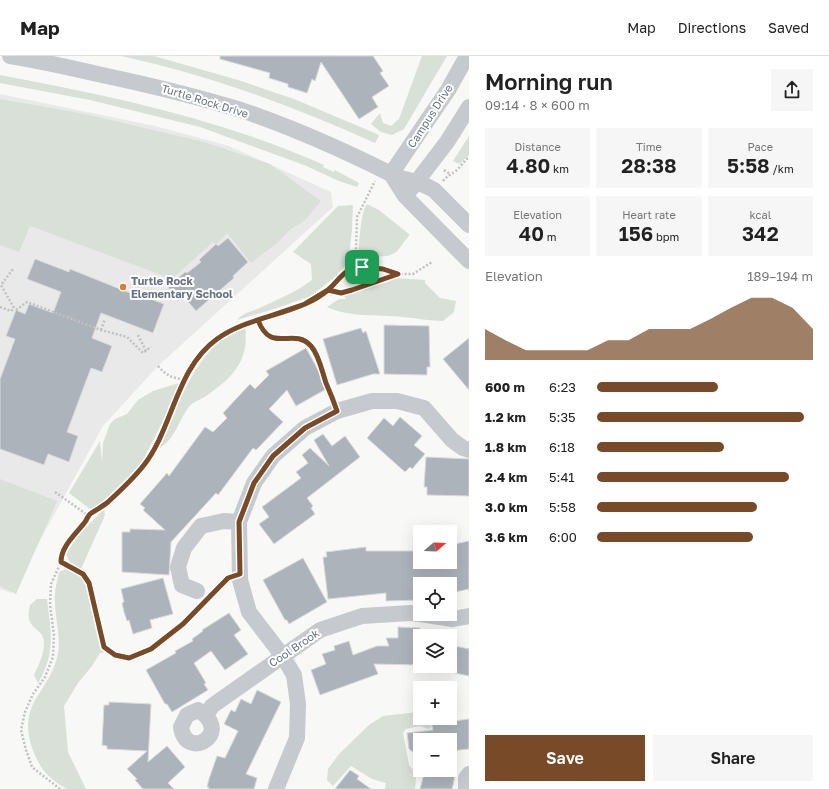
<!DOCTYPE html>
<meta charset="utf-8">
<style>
:root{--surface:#fff;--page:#f6f6f6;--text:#222;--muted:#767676;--line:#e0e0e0;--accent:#784a27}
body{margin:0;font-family:"Golos Text",sans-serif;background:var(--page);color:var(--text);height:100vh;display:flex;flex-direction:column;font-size:15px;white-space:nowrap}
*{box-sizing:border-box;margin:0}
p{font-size:13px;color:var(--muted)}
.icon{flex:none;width:22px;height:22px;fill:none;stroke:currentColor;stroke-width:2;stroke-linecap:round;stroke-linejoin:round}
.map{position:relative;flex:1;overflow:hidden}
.details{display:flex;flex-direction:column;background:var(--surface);width:360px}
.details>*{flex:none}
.needle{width:26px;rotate:71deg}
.controls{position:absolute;left:413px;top:469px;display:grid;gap:8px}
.controls a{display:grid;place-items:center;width:44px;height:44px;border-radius:0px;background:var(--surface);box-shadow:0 4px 16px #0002;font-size:20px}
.pin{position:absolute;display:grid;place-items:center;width:34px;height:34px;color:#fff;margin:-17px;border-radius:8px;box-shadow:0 2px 6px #0006}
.round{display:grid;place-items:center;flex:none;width:42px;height:42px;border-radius:0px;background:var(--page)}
.headline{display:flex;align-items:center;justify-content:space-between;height:68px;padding:0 16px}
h1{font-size:22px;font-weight:600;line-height:30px}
.stats{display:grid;grid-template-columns:repeat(3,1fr);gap:6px;height:68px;padding:4px 16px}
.stats div{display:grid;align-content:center;border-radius:0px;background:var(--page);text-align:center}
.stats b{font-size:20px;font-weight:600}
.stats small{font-size:11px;font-weight:400}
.stats p{font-size:11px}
.chart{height:112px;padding:8px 16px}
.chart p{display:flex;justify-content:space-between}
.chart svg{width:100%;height:72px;margin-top:4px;fill:var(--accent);opacity:.7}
.action{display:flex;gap:8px;margin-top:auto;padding:8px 16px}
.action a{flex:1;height:46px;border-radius:0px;background:var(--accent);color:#fff;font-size:16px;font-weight:600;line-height:46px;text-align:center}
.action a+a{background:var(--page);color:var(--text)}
ul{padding:0 16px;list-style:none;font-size:13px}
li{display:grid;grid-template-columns:64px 48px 1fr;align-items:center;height:30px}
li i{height:10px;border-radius:5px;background:var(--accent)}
header{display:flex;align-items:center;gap:24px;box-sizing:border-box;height:56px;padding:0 20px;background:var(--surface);border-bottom:1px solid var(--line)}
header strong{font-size:19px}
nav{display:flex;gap:22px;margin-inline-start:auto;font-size:14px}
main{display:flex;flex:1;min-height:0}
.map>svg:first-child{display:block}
</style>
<header>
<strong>Map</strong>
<nav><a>Map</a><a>Directions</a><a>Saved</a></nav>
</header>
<main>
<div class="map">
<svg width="469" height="733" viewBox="0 0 469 733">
<rect width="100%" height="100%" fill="#f8f8f6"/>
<path fill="#e9e9e9" d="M0,38L155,70L229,90L331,136L333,151L158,310L103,370L11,537L0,533Z"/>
<path fill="#d8e0d7" d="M121,0H154L238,24L294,43L377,78L379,80L375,87C293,50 209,19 121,0Z
M422,0H447L404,73L392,79L381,76L371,68L380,57L383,67L391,70L399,63Z
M0,19C111,40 221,63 324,109L323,111L334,116L335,114L359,127L357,131L339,125L304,109L200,71L90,44L0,27Z
M0,43L85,58L204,86L270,108L321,145L305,164L290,174L277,187L251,207L227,177L216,189L213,186L172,223L30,170L19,196L0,189Z
M469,80V99L459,108L453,105Z
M367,148L379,154L410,179C405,183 400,193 396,196C385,204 370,199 358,198C360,186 360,157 367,148Z
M353,149L352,174L348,206L336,220L311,240L274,253L237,264C244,256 252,256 262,251C279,243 296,236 312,224L311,208L293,196L338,150Z
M396,222L425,224V227L440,242L456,245L454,256L443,265C429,265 417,262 403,261C377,258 351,262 327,251L339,243H346L343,238Z
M245,270C250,305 232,322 206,340C200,344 192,346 188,352C178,366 174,385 158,393C180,348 194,291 245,270Z
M179,327L166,359L142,406L132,420L102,447L90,453L69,437L100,385L102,407L103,387L110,368L115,363L127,358L138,344L153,335Z
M0,423L57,445L16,538L0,530Z
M104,453L105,459L102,466L81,513L70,507L66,498L77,481Z
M66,513C103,520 87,572 107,596L100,597L92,610L78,627L64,650L68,696L86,733C80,733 72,733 68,733C59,730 44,717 40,709C28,687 22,664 37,641C46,627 55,614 58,597C61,580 55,563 55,546C54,537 57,525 59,516Z
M37,543H47C51,577 56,596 38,627L34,619C39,608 48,591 42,579C40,576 38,575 35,572C27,565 28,559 30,549Z
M419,656L420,662H428L432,671L428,673L420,670L406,673L403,677L409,709L414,715V720L416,721L415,733H385L386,727L372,723L351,710L333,730L327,724L328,713L339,698L369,669L383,660Z"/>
<path fill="#adb3ba" stroke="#dadad8" d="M220,0H373L383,15L380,17L389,30L372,41L378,51L359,63L321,6L315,25L312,23L307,37L288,31V28L269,22L270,17L220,3Z
M228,182L248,206L233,220L234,222L196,255L185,242L178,244L168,231L185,216L187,217L201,206L199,204L216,188L218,190Z
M35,203L69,216L70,213L135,239V237L164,248L153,277L101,257L92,282L112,290L102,316L91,312L67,376L78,380L69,406L48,398L44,409L0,393V323L15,283L6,280L16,254L25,258L29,248L53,257L61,236L27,223Z
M384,269L429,270L430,311H427V319L384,318Z
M361,272L363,277L366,275L380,318H373L337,329L323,283Z
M469,282V334L443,303Z
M306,292L328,332L296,350L287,334L269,353L283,366L256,394L253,392L218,439L216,437L171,486L169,519L122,516V476H130V473L165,474L143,454L145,452L140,448L167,417L169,420L205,371L213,376L227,362L223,357L250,328L255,333L269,319L266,315Z
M400,361L422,380L414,389L425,398L412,413L410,411L405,416L367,382L384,362L393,370Z
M323,378L332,390L345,380L360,401L307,442L313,450L311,452L315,458L274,488L259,468L269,461L262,451L301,422L296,416L308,407L302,399L310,392L329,410L314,384Z
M426,401L469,403V440L427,439V431H424Z
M469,485V533L450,537V528H420V544L386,545V537L328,543L323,501H327L326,496L366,491V495H420V506H450V489Z
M303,502L327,546L289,568L287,564H285L263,524Z
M163,522L173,558L150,564L152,572L133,578L129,564L127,565L124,556L122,547L124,546L121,533Z
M229,557L241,574L234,579L248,598L225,614L211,595L194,607L206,627L204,628L208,634L172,656L167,648H165L146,614L176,597L175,595L193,585L192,583L203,575L202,574Z
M398,571L420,572V609L374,608L378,618L320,639L311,614L326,608L322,598L335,594L334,590L349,585L353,599L377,590H389L386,582H398Z
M450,589L469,593V620L450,616Z
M257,634L281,646L246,718L257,722L254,733H208L209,731H207L209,723L217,700L225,702L238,675L224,668L231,654L235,656L241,643L251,648Z
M109,646L151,648L148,706L167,690L185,711L168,727L174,733H143L135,724L137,723L127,713L147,695L107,693V690L102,689L104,649H109Z
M469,663V693L450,695V684H420V702L409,693L407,677L433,674L432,668Z
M350,714L359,720L357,723L371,733H335Z
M425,714L455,720L452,733H420Z"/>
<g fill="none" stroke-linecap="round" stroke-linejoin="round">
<path stroke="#c0c1c4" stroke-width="2.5" stroke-dasharray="2 2" stroke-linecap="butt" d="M444,114L450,118
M443,125C447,120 452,118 457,114C461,110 464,105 469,101
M353,212H373L398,218
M328,234L341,237L352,234L398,218H413L432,206
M0,251L11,255L14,252L1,229L13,213
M16,254L27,246L101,274L127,281L143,297L151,291
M258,264C270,299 295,269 311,290C322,302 326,327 332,342
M101,274L105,263
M138,279L146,295
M158,310C166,319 173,323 185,323
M55,436L89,460
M61,506L83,518L89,527L104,591C110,595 116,600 123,601C150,605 185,566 202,549
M211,539L226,524
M60,733L32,711L26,694L21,674L25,656L33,638L45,621L53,601L54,579L50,549L51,528L61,506V499L71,483L89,460L106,448L129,425L155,393L185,323L202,298L217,283L240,271L305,248L328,234L340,220L353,212L356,192L357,161L375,125"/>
<path stroke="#c6c9cd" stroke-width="16" d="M10,0C41,5 72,12 102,19C149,29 195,40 241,54C291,71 341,93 389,117C404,125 418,124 434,134L469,169
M391,118L448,34L467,0
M391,118L405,140L469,205
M411,133L447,86L469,51
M197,535L182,529L178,511L184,492L201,470L224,465L239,466
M420,558L453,563L469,560
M198,654C235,677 186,706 181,671L187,659Z
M206,659L212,650L320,574L362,560L410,557L420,558
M276,733L297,682L298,648L294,619L282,599L249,556L240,524L239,466L254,427L273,400L305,372L337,355L372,345H397L424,352L452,384L463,392L469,394
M466,733V722L469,718"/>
</g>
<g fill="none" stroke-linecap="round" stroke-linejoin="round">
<g stroke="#fff" stroke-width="8">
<path id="route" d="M362,211C341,214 342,222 328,234C322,239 312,245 305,248C276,261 243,264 217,283C176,312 173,372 144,409C133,423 120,435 108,446C102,451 96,454 90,458C88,460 87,463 85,466C76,478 61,490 61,506L83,518L89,527L104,591L115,599L129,602L151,593L183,568L228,522L240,518L239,466L254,427L273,400L305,372L337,355C334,346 330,336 326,327C322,315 319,299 311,290C293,270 271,299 258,264L305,248L328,234L341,237L352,234L398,218L383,213L362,211"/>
</g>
<use href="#route" stroke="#784a27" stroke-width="5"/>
</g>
<circle fill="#e17b2d" stroke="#fff" stroke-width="1.5" cx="123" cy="231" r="4"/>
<g text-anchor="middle" stroke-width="4" stroke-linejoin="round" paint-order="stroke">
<g font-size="11" fill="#687386" stroke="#fff">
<text transform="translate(205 45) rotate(17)" y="4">Turtle Rock Drive</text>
<text transform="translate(430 60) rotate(-57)" y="4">Campus Drive</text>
<text transform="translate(294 592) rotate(-34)" y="4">Cool Brook</text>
</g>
<g font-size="11" font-weight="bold" fill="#687386" stroke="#fff" text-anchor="start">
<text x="131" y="229">Turtle Rock<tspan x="131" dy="13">Elementary School</tspan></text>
</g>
</g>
</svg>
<div class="controls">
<a><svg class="needle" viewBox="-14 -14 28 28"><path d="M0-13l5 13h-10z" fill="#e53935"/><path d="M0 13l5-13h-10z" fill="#767676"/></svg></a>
<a><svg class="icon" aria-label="locate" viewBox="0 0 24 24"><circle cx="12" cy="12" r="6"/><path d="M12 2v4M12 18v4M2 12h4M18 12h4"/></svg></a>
<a><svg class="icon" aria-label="layers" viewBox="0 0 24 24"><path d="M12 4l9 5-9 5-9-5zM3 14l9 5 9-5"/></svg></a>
<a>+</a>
<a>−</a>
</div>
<div class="pin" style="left:362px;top:211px;background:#1e9e55"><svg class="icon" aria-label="arrive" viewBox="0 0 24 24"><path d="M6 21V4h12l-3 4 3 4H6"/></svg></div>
</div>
<section class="details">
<div class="headline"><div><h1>Morning run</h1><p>09:14 · 8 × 600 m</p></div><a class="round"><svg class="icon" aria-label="share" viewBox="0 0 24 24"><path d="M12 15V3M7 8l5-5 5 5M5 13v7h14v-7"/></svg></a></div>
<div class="stats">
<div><p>Distance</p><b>4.80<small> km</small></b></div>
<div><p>Time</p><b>28:38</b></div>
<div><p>Pace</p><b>5:58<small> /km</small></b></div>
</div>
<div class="stats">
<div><p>Elevation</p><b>40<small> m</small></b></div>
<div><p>Heart rate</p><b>156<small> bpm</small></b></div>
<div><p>kcal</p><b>342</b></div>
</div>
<div class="chart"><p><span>Elevation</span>189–194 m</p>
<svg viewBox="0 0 160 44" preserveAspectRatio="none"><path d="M0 44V25L10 32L20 38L30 38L40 38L50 38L60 32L70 32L80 25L90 25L100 25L110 19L120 12L130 6L140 6L150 12L160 25V44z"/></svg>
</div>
<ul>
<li><b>600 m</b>6:23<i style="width:56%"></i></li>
<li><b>1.2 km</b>5:35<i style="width:96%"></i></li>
<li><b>1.8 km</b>6:18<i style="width:59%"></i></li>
<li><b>2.4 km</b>5:41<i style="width:89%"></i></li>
<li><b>3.0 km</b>5:58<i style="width:74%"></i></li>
<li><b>3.6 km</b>6:00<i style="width:72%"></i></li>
</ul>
<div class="action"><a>Save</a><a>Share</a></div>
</section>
</main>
